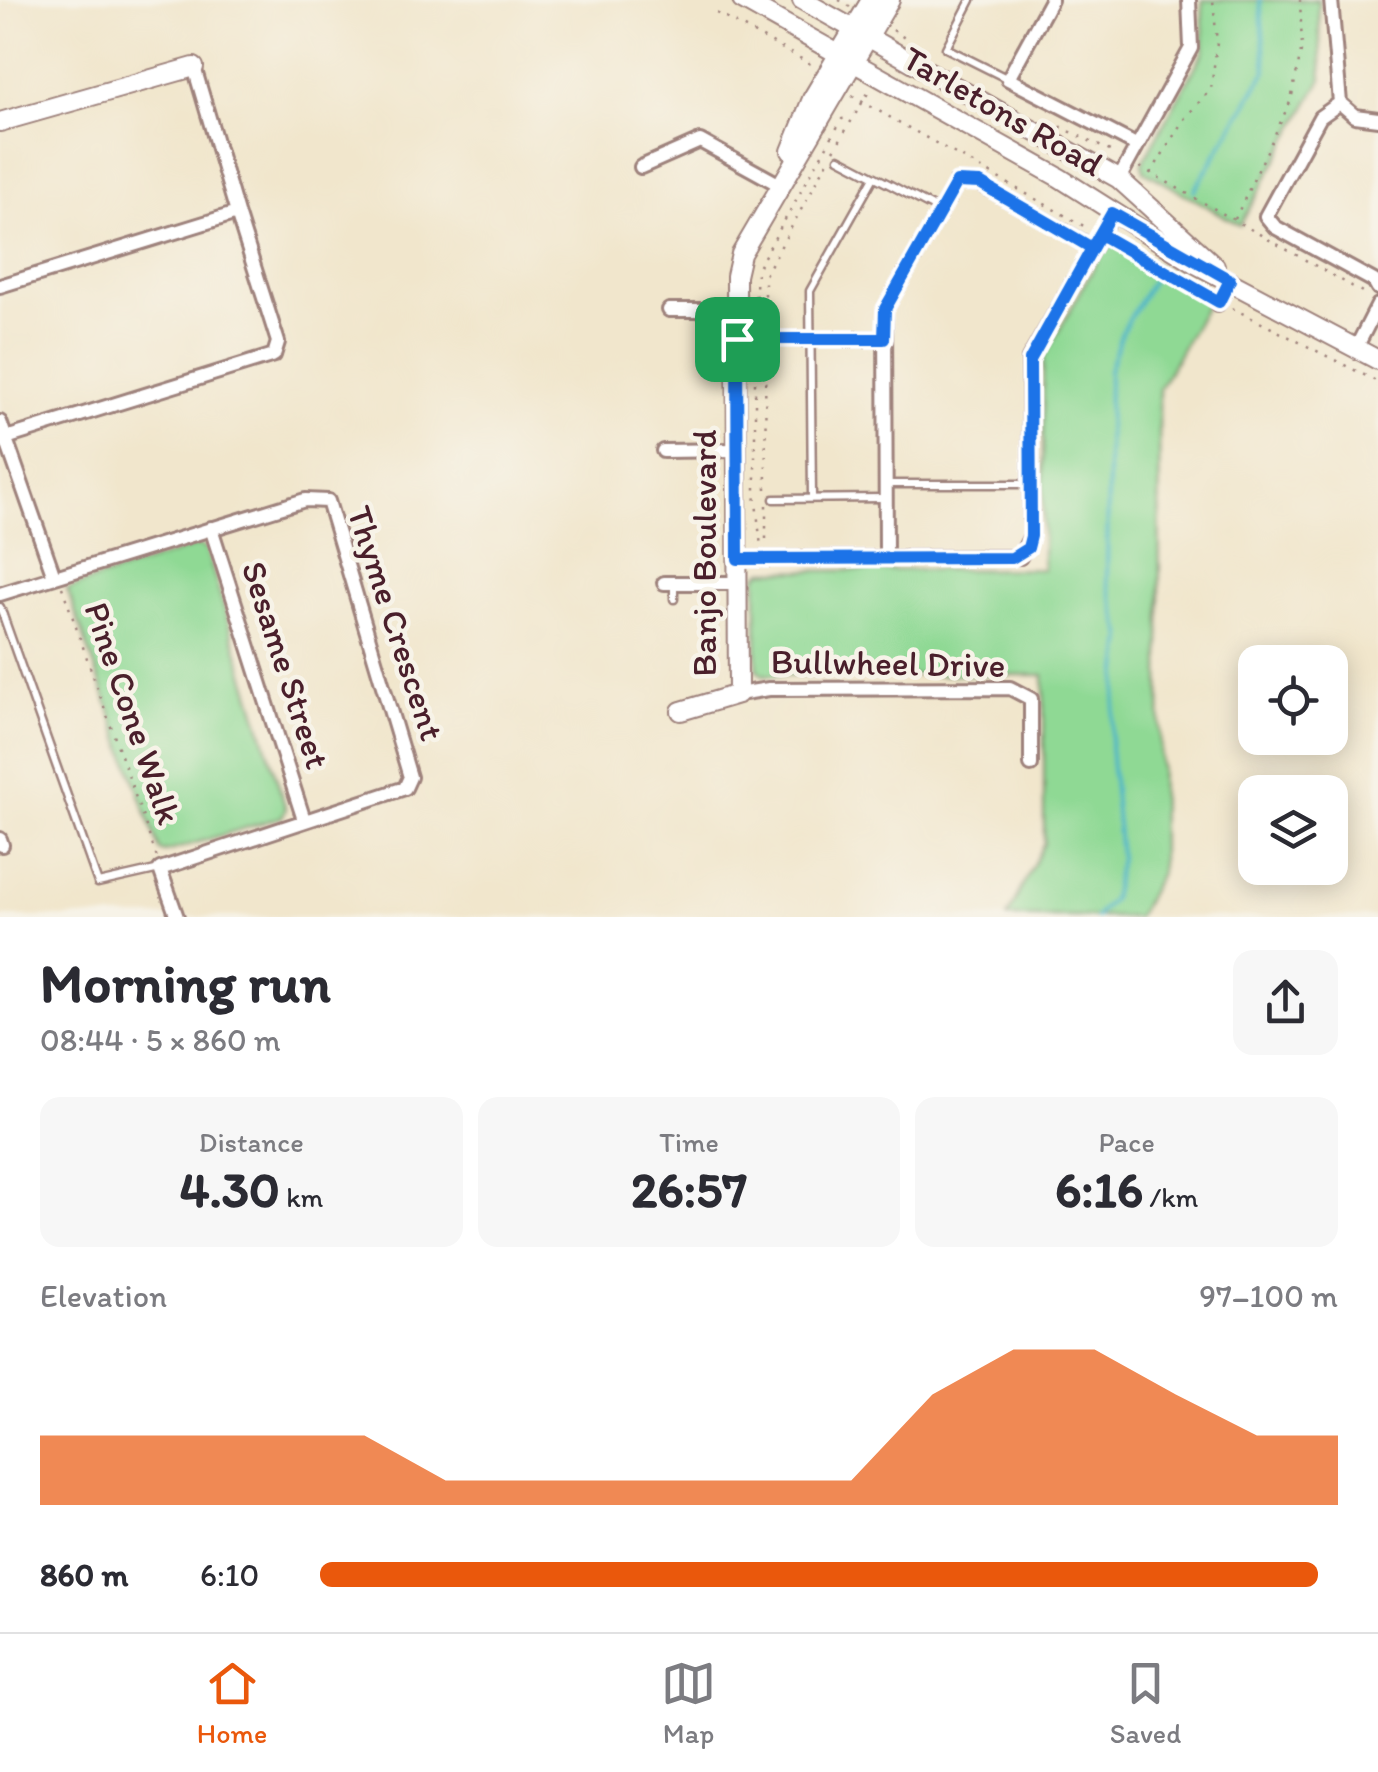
<!DOCTYPE html>
<meta charset="utf-8">
<style>
:root{--surface:#fff;--page:#f7f7f7;--text:#2b2b33;--muted:#7c7c81;--line:#e1e1e2;--accent:#ea580c}
body{margin:0;font-family:Itim,sans-serif;background:var(--page);color:var(--text);height:100vh;display:flex;flex-direction:column;font-size:38px;white-space:nowrap}
*{box-sizing:border-box;margin:0}
p{font-size:32px;color:var(--muted)}
.icon{flex:none;width:55px;height:55px;fill:none;stroke:currentColor;stroke-width:2;stroke-linecap:round;stroke-linejoin:round}
.map{position:relative;height:917px;overflow:hidden}
.details{display:flex;flex-direction:column;background:var(--surface);flex:1}
.details>*{flex:none}
.fabs{position:absolute;left:1238px;top:645px;display:grid;gap:20px}
.fabs a{display:grid;place-items:center;width:110px;height:110px;border-radius:20px;background:var(--surface);box-shadow:0 5px 25px #0003;font-size:50px}
.pin{position:absolute;display:grid;place-items:center;width:85px;height:85px;color:#fff;margin:-42px;border-radius:20px;box-shadow:0 5px 15px #0006}
.round{display:grid;place-items:center;flex:none;width:105px;height:105px;border-radius:20px;background:var(--page)}
.overview{display:flex;align-items:center;justify-content:space-between;height:170px;padding:0 40px}
h1{font-size:55px;font-weight:800;line-height:75px}
.figures{display:grid;grid-template-columns:repeat(3,1fr);gap:15px;height:170px;padding:10px 40px}
.figures div{display:grid;align-content:center;border-radius:20px;background:var(--page);text-align:center}
.figures b{font-size:50px;font-weight:800}
.figures small{font-size:28px;font-weight:400}
.figures p{font-size:28px}
.chart{height:280px;padding:20px 40px}
.chart p{display:flex;justify-content:space-between}
.chart svg{width:100%;height:180px;margin-top:10px;fill:var(--accent);opacity:.7}
ul{padding:0 40px;list-style:none;font-size:32px}
li{display:grid;grid-template-columns:160px 120px 1fr;align-items:center;height:75px}
li i{height:25px;border-radius:12px;background:var(--accent)}
.tabs{display:flex;justify-content:space-around;align-items:center;height:140px;border-top:2px solid var(--line);background:var(--surface);font-size:28px;color:var(--muted)}
.tabs a{display:grid;justify-items:center;gap:5px}
.tabs .current{color:var(--accent)}
.map>svg:first-child{display:block}
</style>
<div class="map">
<svg width="1378" height="917" viewBox="0 0 1378 917">
<rect width="100%" height="100%" fill="#f7f3e8"/>
<filter id="ink" filterUnits="userSpaceOnUse"><feTurbulence type="fractalNoise" baseFrequency=".01" numOctaves="2"/><feDisplacementMap in="SourceGraphic" scale="20" xChannelSelector="R" yChannelSelector="G"/><feConvolveMatrix kernelMatrix="1 2 1 2 8 2 1 2 1" color-interpolation-filters="sRGB"/></filter>
<filter id="wash" filterUnits="userSpaceOnUse"><feTurbulence type="fractalNoise" baseFrequency=".0048" numOctaves="4" result="noise"/><feDisplacementMap in="SourceGraphic" scale="40" xChannelSelector="R" yChannelSelector="G"/><feGaussianBlur stdDeviation="2.25" result="paint"/><feColorMatrix in="noise" values="0 0 0 0 0 0 0 0 0 0 0 0 0 0 0 0 0 1.4 0 .05"/><feComposite in="paint" operator="in"/></filter>
<g filter="url(#wash)">
<rect width="100%" height="100%" fill="#f1e6cc"/>
<path fill="#8fd994" stroke="#6c7c60" stroke-width="2.5" d="M1202,0H1318L1322,79L1240,225L1144,171L1142,163L1204,51Z
M1108,242L1213,293L1159,389L1161,871L1137,917H1007L1044,843V675H763L757,670V576L763,571L1043,569V359Z
M199,545L206,549L286,809L282,817L166,852L160,851L67,589Z"/>
<g fill="none" stroke-linecap="round" stroke-linejoin="round">
<path stroke="#4bb5c8" stroke-width="4" d="M1194,191L1266,71L1260,0
M1096,917L1112,899L1120,858L1110,747L1123,637L1107,580L1109,370L1122,332L1158,270"/>
</g>
</g>
<g filter="url(#ink)">
<g fill="none" stroke-linecap="round" stroke-linejoin="round">
<g stroke="#9e827c" stroke-width="11">
<path id="lane" d="M971,0L946,48L1008,79
M839,158L940,211
M886,484H1028
M812,498L810,291L874,177
M774,499L884,498
M674,585V599
M0,607L98,883L160,869"/>
</g>
<g stroke="#9e827c" stroke-width="18">
<path id="street" d="M1051,0L1008,79L1136,145
M1331,0L1340,103
M194,67L237,213
M1340,103L1320,117L1266,216L1275,227L1374,281L1378,288
M1340,103L1355,116L1378,119
M641,167L700,141L780,185
M1119,179L1191,48L1189,0
M0,286L237,213L278,342L274,355L6,438
M1218,304L1230,280
M669,310H737
M737,339H884
M1356,348L1378,305
M0,422L54,576
M663,451L737,450
M211,528L304,820
M738,559L1020,557L1031,536L1029,359L1113,213
M886,559L885,309L957,182L979,183L1092,247
M664,583H737
M0,594L305,500L328,501L410,777L405,788L160,869L177,917
M738,694L769,689L1010,688L1031,699V765
M0,839L2,845"/>
</g>
<g stroke="#9e827c" stroke-width="22">
<path id="secondary" d="M742,0L1060,178L1194,263L1378,360
M802,0L1119,179L1215,266
M0,122L194,67
M791,151L812,99L871,0
M681,711L738,694L736,276L741,254L890,0"/>
</g>
<path stroke="#9e827c" stroke-width="2.5" stroke-dasharray="2.5 8" stroke-linecap="butt" d="M839,0L851,7
M716,13L809,63L813,70
M893,30L906,39
M852,96L1089,229
M1051,122L1116,154
M834,150L871,88
M1140,167L1364,293
M1151,173L1184,119L1211,89L1217,43L1213,0
M1235,219L1291,100L1302,47L1300,0
M1114,242L1207,295
M1232,308L1378,382
M765,327V275L828,161
M759,328L755,311L757,269L842,119L851,118
M765,350L766,492
M760,351L755,374V493L761,547
M766,505V547
M62,587L157,858"/>
<use href="#lane" stroke="#fff" stroke-width="6"/>
<use href="#street" stroke="#fff" stroke-width="12"/>
<use href="#secondary" stroke="#fff" stroke-width="18"/>
</g>
</g>
<g fill="none" stroke-linecap="round" stroke-linejoin="round" filter="url(#ink)">
<g stroke="#fff" stroke-width="20">
<path id="route" d="M737,339L738,559L1012,558L1028,548L1031,536L1030,360L1100,234L1219,302L1230,280L1112,213L1092,248L980,183L957,182L885,309L884,339H737"/>
</g>
<use href="#route" stroke="#1a73e8" stroke-width="12"/>
</g>
<g text-anchor="middle" stroke-width="9" stroke-linejoin="round" paint-order="stroke">
<g font-size="35" fill="#4a1f2b" stroke="#f7f3e8">
<text transform="translate(1003 111) rotate(30)" y="12">Tarletons Road</text>
<text transform="translate(704 553) rotate(-90)" y="12">Banjo Boulevard</text>
<text transform="translate(396 623) rotate(72)" y="12">Thyme Crescent</text>
<text transform="translate(888 663) rotate(1)" y="12">Bullwheel Drive</text>
<text transform="translate(286 665) rotate(72)" y="12">Sesame Street</text>
<text transform="translate(133 713) rotate(71)" y="12">Pine Cone Walk</text>
</g>
</g>
</svg>
<div class="fabs">
<a><svg class="icon" aria-label="locate" viewBox="0 0 24 24"><circle cx="12" cy="12" r="6"/><path d="M12 2v4M12 18v4M2 12h4M18 12h4"/></svg></a>
<a><svg class="icon" aria-label="layers" viewBox="0 0 24 24"><path d="M12 4l9 5-9 5-9-5zM3 14l9 5 9-5"/></svg></a>
</div>
<div class="pin" style="left:737px;top:339px;background:#1e9e55"><svg class="icon" aria-label="arrive" viewBox="0 0 24 24"><path d="M6 21V4h12l-3 4 3 4H6"/></svg></div>
</div>
<section class="details">
<div class="overview"><div><h1>Morning run</h1><p>08:44 · 5 × 860 m</p></div><a class="round"><svg class="icon" aria-label="share" viewBox="0 0 24 24"><path d="M12 15V3M7 8l5-5 5 5M5 13v7h14v-7"/></svg></a></div>
<div class="figures">
<div><p>Distance</p><b>4.30<small> km</small></b></div>
<div><p>Time</p><b>26:57</b></div>
<div><p>Pace</p><b>6:16<small> /km</small></b></div>
</div>
<div class="chart"><p><span>Elevation</span>97–100 m</p>
<svg viewBox="0 0 160 44" preserveAspectRatio="none"><path d="M0 44V27L10 27L20 27L30 27L40 27L50 38L60 38L70 38L80 38L90 38L100 38L110 17L120 6L130 6L140 17L150 27L160 27V44z"/></svg>
</div>
<ul>
<li><b>860 m</b>6:10<i style="width:98%"></i></li>
</ul>
</section>
<nav class="tabs">
<a class="current"><svg class="icon" aria-label="home" viewBox="0 0 24 24"><path d="M3 11l9-7 9 7M6 9v11h12V9"/></svg>Home</a>
<a><svg class="icon" aria-label="map" viewBox="0 0 24 24"><path d="M3 6l6-2 6 2 6-2v14l-6 2-6-2-6 2zM9 4v14M15 6v14"/></svg>Map</a>
<a><svg class="icon" aria-label="saved" viewBox="0 0 24 24"><path d="M7 4h10v16l-5-4-5 4z"/></svg>Saved</a>
</nav>
